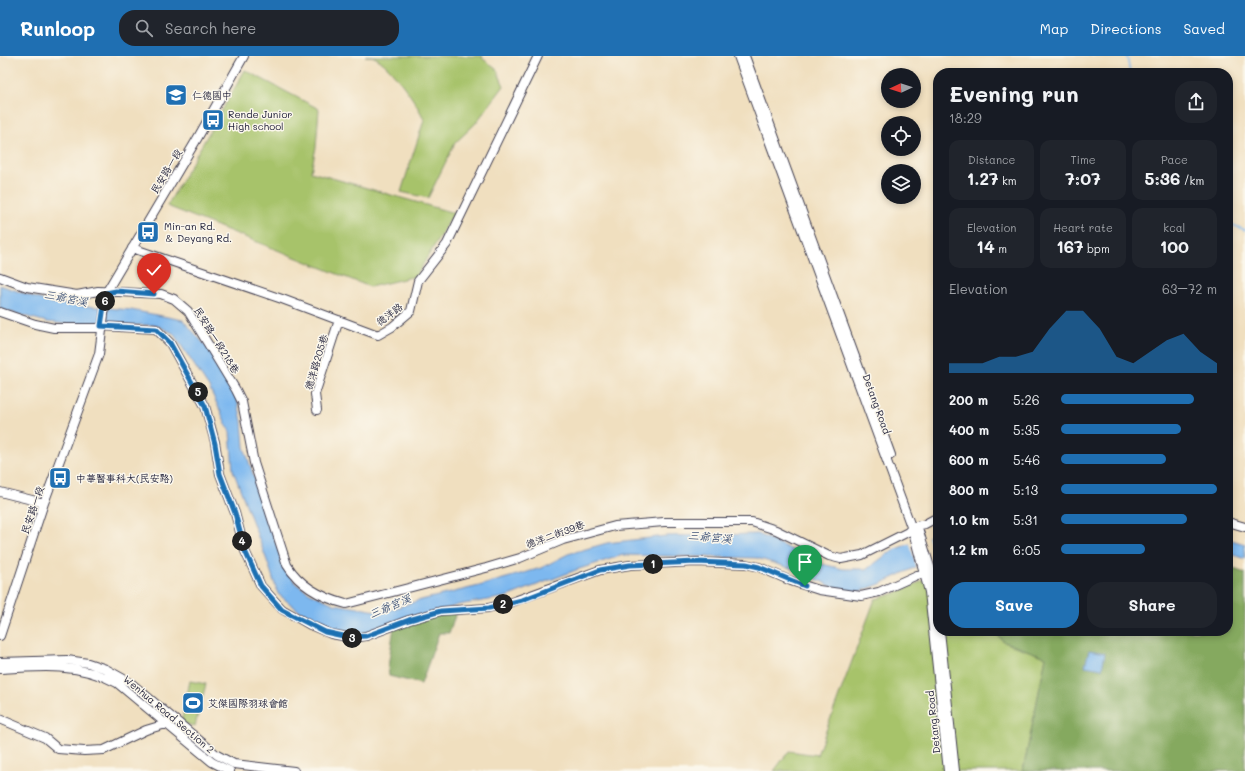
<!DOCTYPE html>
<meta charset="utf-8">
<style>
:root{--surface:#171b24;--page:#20242c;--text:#f1f3f6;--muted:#9ea1a6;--accent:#1f6fb2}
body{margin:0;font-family:Mali,"LXGW WenKai TC",sans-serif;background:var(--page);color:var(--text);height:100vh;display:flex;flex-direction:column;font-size:15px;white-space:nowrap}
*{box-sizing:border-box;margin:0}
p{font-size:13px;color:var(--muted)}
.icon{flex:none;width:22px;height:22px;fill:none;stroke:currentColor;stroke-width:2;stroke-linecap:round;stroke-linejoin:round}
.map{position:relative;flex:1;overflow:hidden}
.sheet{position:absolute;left:933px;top:12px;width:300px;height:568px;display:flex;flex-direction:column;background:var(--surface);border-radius:16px;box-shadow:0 2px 6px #0003}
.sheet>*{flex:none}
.needle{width:26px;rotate:266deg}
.buttons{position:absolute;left:881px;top:12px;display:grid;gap:8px}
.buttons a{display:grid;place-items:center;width:40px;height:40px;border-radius:50%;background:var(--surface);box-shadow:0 2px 6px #0003;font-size:20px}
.pin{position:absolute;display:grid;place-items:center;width:34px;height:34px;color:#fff;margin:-41px -17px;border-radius:50% 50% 50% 0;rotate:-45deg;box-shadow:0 0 4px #0007}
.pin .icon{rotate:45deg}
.km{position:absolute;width:20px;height:20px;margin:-10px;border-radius:50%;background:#222;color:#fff;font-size:11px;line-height:20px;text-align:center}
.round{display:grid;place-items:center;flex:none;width:42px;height:42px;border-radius:16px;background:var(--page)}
.overview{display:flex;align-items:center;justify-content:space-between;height:68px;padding:0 16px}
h1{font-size:22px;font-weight:700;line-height:30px}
.stats{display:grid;grid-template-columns:repeat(3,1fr);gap:6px;height:68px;padding:4px 16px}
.stats div{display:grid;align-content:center;border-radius:10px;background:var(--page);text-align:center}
.stats b{font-size:17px;font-weight:700}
.stats small{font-size:11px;font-weight:400}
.stats p{font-size:11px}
.chart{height:112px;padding:8px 16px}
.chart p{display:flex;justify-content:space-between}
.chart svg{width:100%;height:72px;margin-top:4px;fill:var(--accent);opacity:.7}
.primary-button{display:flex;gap:8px;margin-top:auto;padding:8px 16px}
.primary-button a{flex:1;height:46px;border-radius:16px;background:var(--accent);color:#fff;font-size:16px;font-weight:700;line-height:46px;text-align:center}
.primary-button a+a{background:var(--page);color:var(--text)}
ul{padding:0 16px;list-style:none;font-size:13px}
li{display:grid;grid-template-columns:64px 48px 1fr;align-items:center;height:30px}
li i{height:10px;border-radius:5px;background:var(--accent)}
header{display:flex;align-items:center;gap:24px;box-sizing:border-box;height:56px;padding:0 20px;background:var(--accent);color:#fff}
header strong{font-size:19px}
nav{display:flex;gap:22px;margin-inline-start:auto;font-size:14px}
.search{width:280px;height:36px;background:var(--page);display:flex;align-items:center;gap:10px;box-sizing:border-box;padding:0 14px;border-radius:16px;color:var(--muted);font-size:15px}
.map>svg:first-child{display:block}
</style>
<header>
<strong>Runloop</strong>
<div class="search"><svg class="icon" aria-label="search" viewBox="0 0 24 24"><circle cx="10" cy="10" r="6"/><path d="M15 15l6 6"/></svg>Search here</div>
<nav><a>Map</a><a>Directions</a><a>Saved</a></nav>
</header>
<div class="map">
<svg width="1245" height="715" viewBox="0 0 1245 715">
<rect width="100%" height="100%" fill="#fbf7ec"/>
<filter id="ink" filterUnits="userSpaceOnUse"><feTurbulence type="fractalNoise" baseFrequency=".025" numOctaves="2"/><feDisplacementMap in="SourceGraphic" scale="8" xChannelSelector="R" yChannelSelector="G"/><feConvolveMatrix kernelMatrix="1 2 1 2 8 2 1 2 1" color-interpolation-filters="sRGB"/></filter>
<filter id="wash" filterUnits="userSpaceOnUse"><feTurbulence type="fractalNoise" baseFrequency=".012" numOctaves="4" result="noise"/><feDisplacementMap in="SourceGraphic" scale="16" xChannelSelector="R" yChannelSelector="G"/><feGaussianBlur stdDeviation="0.9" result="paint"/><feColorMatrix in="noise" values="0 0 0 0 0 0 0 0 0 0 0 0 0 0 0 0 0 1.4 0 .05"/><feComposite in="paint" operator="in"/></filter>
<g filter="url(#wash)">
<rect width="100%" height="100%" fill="#f0dfbf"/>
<path fill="#a7c36a" stroke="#647252" d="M365,0H483L482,2L497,14L504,30L475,68L455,87L428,142L401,136L424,64C419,49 389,7 374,1C372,0 368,0 365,0Z
M245,14L319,53L316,91L311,116L454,157L416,220L370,231L167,150Z
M938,518V575H994L1004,586L1046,601L1023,715H774L789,695L817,699L875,543L893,538Z
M190,625L206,628L195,670L181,667Z"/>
<path fill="#85a95e" stroke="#54664c" d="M1228,511L1245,517V715H1023L1046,601L1004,586L994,575H1228Z
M457,554L449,577H439L421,628L389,620L388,611L394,571Z"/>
<path fill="#7db8ef" stroke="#506d95" d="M0,229L51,247L131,254L183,264L211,296L237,343L242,365L244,391L283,508L296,528L310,537L334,548L383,556L417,545L479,530L541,512L568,498L607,487L666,480L758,478L822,508L843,513H867L893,494L938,477V495L916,511L880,528L852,538L843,536L800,515L757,502L623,499L576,514L506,541L458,549L371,576L347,579L307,561L278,538L269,510L233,414L230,376L210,333L173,277L156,269H79L47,266L6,255L0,253Z
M1228,483L1245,488V503L1228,497Z
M1089,594L1105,597L1102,613L1085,610Z"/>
<path fill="#f0dfbf" d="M928,479L934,501L917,513L909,485Z"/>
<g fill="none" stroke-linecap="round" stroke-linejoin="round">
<path stroke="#7db8ef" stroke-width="1.5" d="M1127,0L1130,17
M1228,167L1245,174"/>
</g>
</g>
<g filter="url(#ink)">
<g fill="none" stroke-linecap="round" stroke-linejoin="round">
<g stroke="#413e4f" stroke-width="10">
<path id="minor" d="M738,0L913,476L929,536L948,715
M745,0L891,399
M132,192L282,243L378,279L392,271L411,255L418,225L447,188L538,0
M0,221L27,231L77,239L98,235L161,238L174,243L188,255L236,334L242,346L254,407L287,509C300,530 323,542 346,548L486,512L520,502L563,484L615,470L664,466H752L776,474L829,500L841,503L862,499L908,476L912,471L925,468L938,461
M0,256L35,268L54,272H101
M101,270L156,273L170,287L205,350L215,386L220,418L235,457L245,495L261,530L282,553L310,569L331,578L354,582L366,580L409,564L441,555L488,552L509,547L600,514L630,509L696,506L746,508L759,511L791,525L819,534L861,540L879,536L917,519L926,518L931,514
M317,354L315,338L339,264
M0,436L44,447
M1228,466L1245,471
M918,472L931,514L938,553
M940,575L955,715
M0,580L44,447L99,298L107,235L197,83L244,0
M0,606L67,604L88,607L106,613L131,627L217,699L234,708L294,715
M0,613C41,610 81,607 117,627L212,706L230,715
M0,663L45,682L58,693L84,695L104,694L146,674L166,668L169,665"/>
</g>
<use href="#minor" stroke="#fff" stroke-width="8"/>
</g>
</g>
<g fill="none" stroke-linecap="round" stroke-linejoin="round" filter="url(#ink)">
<g stroke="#fff" stroke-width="8">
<path id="route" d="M154,238L116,235L106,237L101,270L156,273L170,287L205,350L215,388L220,418L235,457L245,495L261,530L282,554L325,576L348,581L366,580L409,564L441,555L489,552L522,544L600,514L630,509L696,506L746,508L759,511L805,530"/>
</g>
<use href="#route" stroke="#1f6fb2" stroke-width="5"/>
</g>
<defs>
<g id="school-square" transform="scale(1.15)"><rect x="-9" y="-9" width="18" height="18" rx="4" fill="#1f6fb2" stroke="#fbf7ec"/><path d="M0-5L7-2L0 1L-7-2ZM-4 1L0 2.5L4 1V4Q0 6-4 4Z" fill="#fff"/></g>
<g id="bus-square" transform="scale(1.15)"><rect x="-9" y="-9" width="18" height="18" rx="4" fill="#1f6fb2" stroke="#fbf7ec"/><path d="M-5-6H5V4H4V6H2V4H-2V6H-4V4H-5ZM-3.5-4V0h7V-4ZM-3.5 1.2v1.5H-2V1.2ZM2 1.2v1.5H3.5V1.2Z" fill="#fff"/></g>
<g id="stadium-square" transform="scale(1.15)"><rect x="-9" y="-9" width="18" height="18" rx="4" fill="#1f6fb2" stroke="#fbf7ec"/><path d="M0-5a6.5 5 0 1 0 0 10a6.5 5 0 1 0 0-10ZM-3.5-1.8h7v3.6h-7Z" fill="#fff"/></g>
</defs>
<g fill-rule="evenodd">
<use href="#school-square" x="176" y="39"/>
<use href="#bus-square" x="213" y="64"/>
<use href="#bus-square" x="148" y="176"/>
<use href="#bus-square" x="60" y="422"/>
<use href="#stadium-square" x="193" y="647"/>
</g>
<g text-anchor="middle" stroke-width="3" stroke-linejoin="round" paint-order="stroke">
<g font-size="10" fill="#22223b" stroke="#fbf7ec" text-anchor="start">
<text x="192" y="43">仁德國中</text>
<text x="228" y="62">Rende Junior<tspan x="228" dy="12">High school</tspan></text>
<text x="164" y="174">Min-an Rd.<tspan x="164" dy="12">＆ Deyang Rd.</tspan></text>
<text x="76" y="426">中華醫事科大(民安路)</text>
<text x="208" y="651">艾傑國際羽球會館</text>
</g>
<g font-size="10" fill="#22223b" stroke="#fbf7ec">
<text transform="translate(166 115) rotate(-59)" y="4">民安路一段</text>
<text transform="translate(389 258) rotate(-37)" y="4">德洋路</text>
<text transform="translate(217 284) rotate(58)" y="4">民安路一段218巷</text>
<text transform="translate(316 306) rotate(-73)" y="4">德洋路205巷</text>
<text transform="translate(877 348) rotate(70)" y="4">Detang Road</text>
<text transform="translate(32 454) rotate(-71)" y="4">民安路一段</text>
<text transform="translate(555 478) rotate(-20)" y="4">德洋二街39巷</text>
<text transform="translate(169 658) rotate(40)" y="4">Wenhua Road Section 2</text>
<text transform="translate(933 666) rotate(-96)" y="4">Detang Road</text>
</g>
<g font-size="11" font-style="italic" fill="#42567a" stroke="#fbf7ec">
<text transform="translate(66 242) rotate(11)" y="4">三爺宮溪</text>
<text transform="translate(710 481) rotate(5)" y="4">三爺宮溪</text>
<text transform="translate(390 550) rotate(-23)" y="4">三爺宮溪</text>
</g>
</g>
</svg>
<div class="buttons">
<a><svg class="needle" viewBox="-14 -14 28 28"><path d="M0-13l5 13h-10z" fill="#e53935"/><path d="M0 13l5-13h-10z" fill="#9ea1a6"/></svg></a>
<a><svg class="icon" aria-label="locate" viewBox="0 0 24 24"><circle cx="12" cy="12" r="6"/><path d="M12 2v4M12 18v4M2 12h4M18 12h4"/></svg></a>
<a><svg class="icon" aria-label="layers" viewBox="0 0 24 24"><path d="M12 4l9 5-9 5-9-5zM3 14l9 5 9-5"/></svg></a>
</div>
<div class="pin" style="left:805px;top:530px;background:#1e9e55"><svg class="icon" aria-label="arrive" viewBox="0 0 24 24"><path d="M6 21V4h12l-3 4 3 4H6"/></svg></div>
<div class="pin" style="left:154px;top:238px;background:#d93025"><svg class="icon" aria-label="check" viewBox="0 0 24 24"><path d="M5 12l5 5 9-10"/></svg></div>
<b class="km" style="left:653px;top:508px">1</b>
<b class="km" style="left:503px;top:548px">2</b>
<b class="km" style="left:352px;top:582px">3</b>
<b class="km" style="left:242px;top:485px">4</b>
<b class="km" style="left:198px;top:336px">5</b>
<b class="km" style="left:105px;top:245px">6</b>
<section class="sheet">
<div class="overview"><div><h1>Evening run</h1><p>18:29</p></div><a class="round"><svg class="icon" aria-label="share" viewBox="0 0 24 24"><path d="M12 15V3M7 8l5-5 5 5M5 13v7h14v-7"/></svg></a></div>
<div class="stats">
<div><p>Distance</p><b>1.27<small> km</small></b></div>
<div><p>Time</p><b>7:07</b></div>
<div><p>Pace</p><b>5:36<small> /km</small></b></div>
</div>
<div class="stats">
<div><p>Elevation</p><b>14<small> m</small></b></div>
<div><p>Heart rate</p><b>167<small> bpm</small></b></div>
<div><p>kcal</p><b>100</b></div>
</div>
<div class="chart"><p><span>Elevation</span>63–72 m</p>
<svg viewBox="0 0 160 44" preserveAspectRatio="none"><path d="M0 44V38L10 38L20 38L30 34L40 34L50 31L60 17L70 6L80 6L90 17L100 34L110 38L120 31L130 24L140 20L150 31L160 38V44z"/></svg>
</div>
<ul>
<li><b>200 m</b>5:26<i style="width:85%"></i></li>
<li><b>400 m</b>5:35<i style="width:77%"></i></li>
<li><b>600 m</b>5:46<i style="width:67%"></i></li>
<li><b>800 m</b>5:13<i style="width:100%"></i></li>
<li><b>1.0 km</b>5:31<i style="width:81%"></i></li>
<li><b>1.2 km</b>6:05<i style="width:54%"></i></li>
</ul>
<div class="primary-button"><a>Save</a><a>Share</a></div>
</section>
</div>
